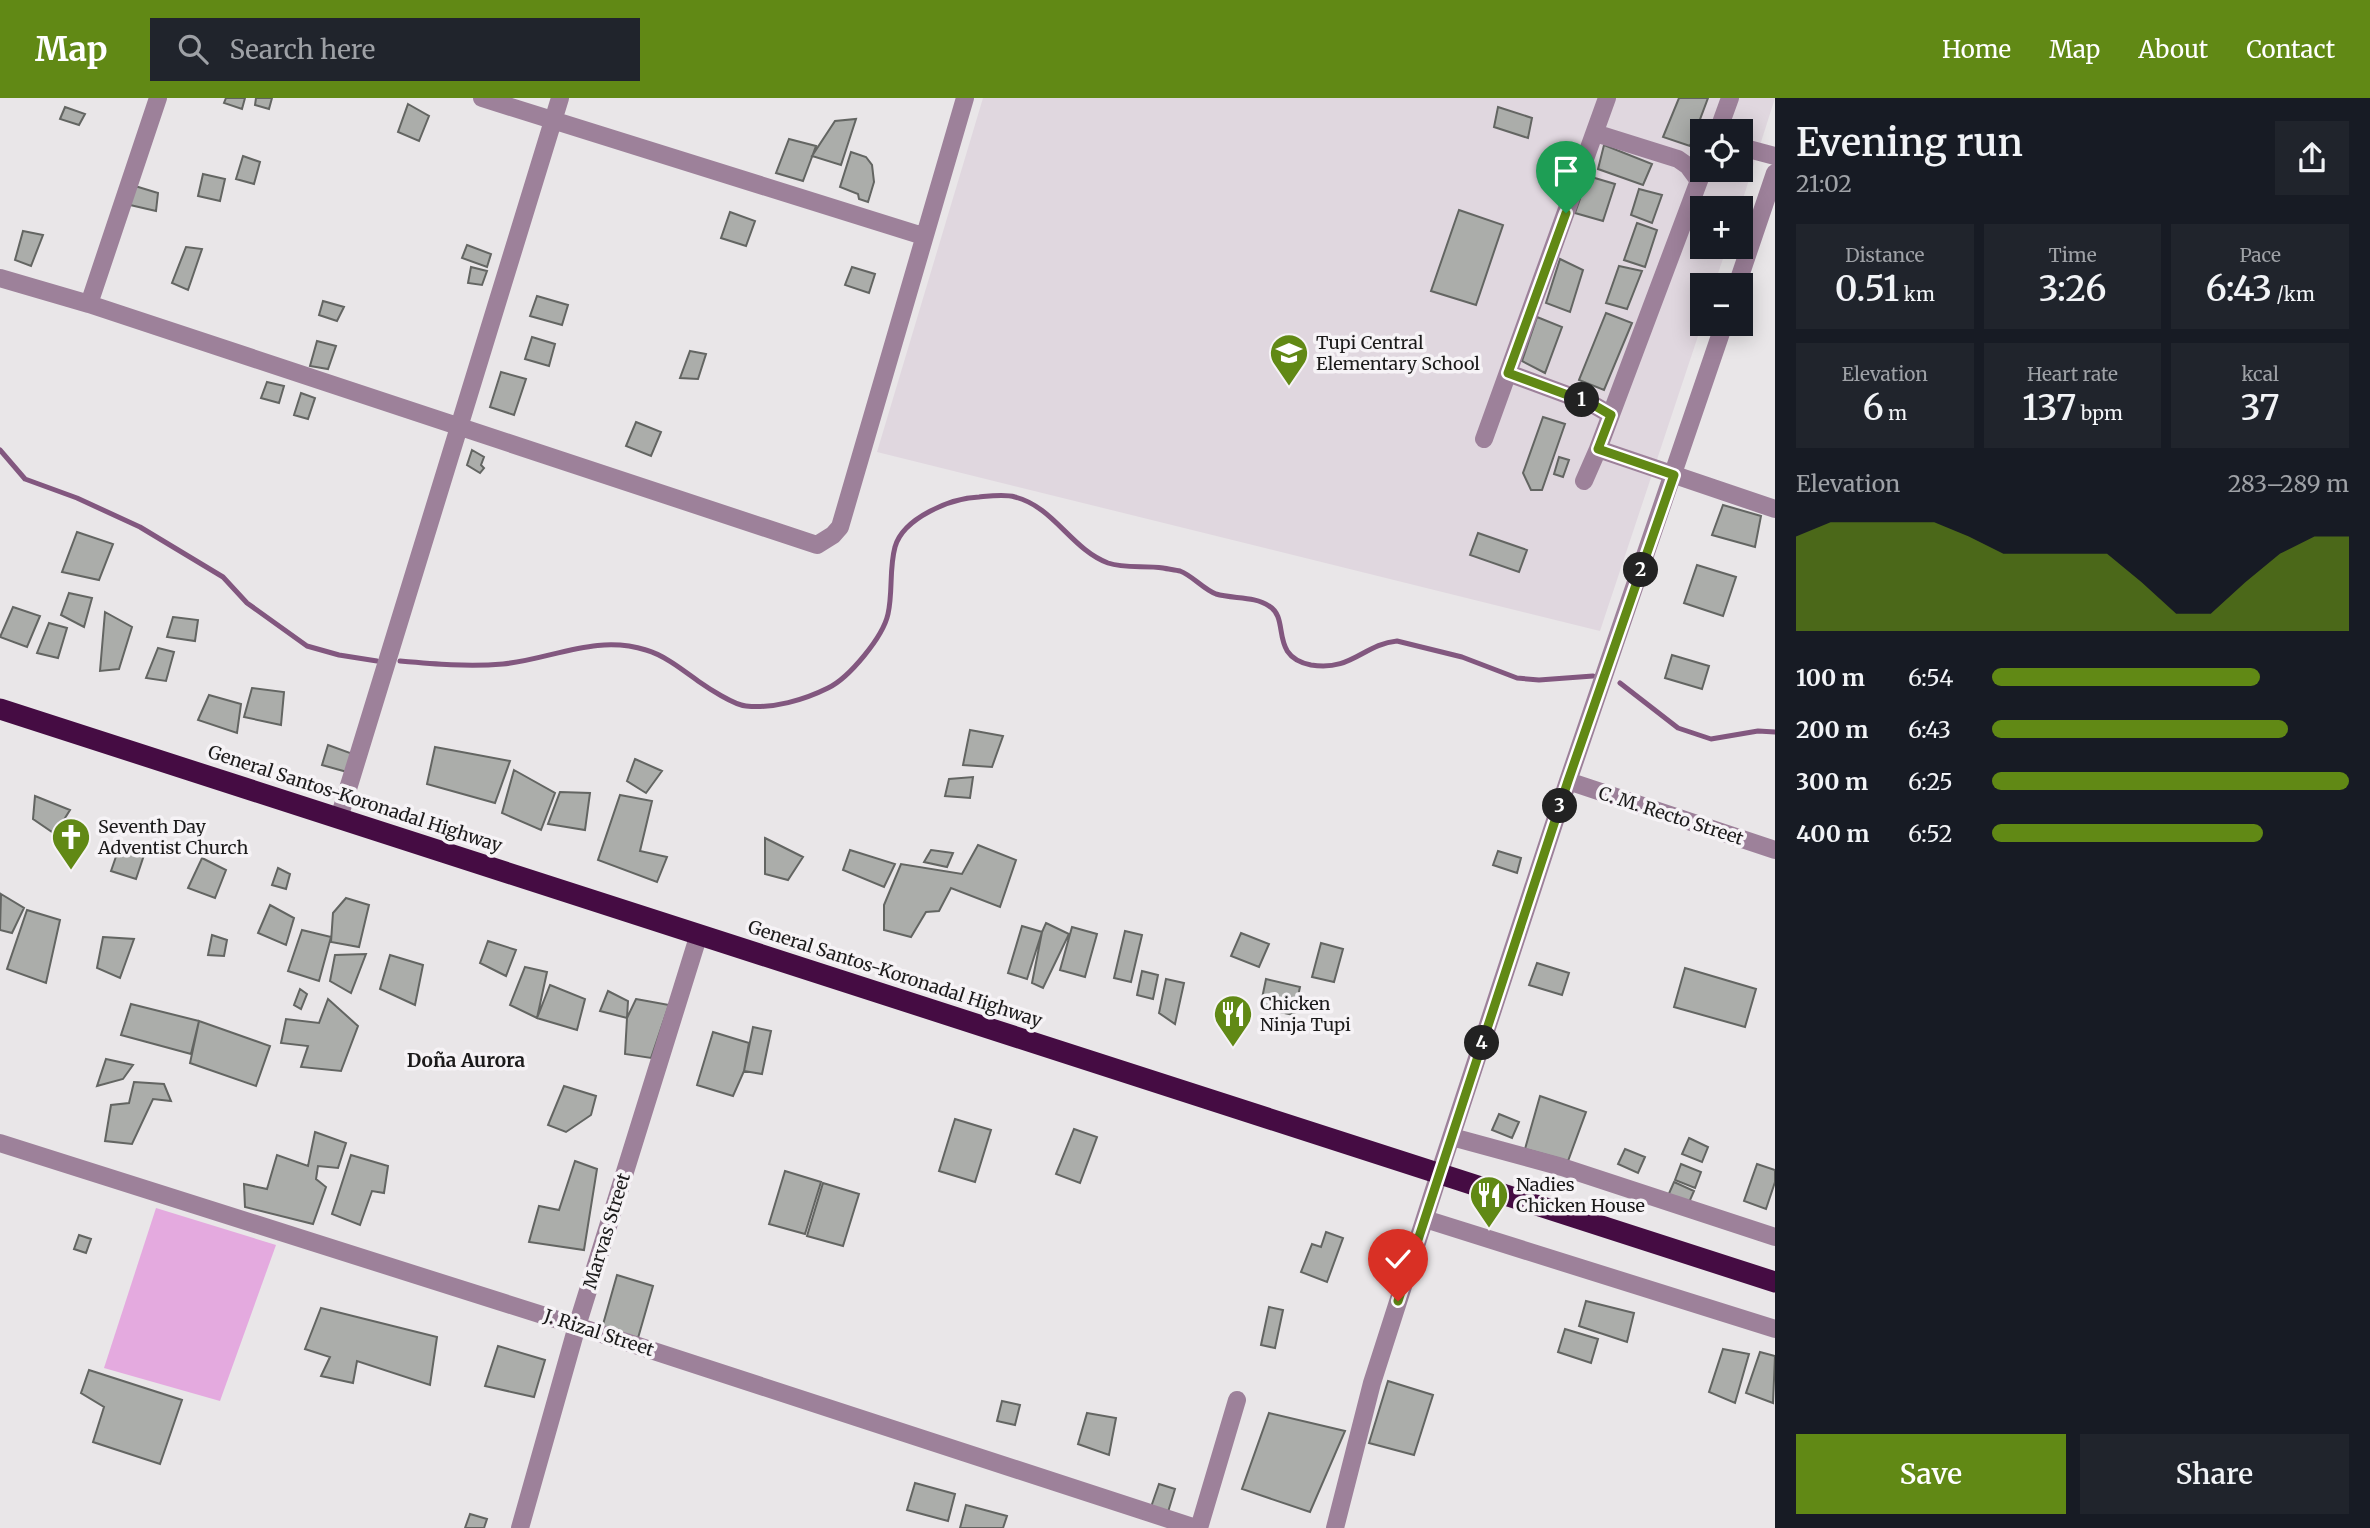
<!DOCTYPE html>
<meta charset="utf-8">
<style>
:root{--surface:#171b24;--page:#20242c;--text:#f1f3f6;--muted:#9ea1a6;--accent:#618915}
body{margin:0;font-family:Merriweather,serif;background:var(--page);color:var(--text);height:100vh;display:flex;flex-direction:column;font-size:26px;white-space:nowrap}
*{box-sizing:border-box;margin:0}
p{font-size:23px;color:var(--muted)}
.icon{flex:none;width:38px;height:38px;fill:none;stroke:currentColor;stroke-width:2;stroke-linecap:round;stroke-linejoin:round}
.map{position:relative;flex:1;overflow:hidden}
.side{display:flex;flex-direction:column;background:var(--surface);width:595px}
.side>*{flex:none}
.tools{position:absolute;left:1690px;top:21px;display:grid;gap:14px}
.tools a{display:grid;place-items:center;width:63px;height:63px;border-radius:0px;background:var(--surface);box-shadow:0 4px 18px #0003;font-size:35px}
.pin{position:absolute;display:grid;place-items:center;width:60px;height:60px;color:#fff;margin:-72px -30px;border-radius:50% 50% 50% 0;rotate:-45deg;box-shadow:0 0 7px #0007}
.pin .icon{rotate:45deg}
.km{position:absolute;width:35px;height:35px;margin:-18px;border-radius:50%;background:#222;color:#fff;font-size:19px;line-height:35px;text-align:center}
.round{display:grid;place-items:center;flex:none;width:74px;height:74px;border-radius:0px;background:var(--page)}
.head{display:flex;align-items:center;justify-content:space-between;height:119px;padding:0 21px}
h1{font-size:38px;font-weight:600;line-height:52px}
.figures{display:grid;grid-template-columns:repeat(3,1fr);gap:10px;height:119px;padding:7px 21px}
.figures div{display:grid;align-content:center;border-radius:0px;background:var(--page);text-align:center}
.figures b{font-size:35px;font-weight:600}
.figures small{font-size:19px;font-weight:400}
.figures p{font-size:19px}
.chart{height:196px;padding:14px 21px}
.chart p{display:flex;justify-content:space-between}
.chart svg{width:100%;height:126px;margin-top:7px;fill:var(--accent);opacity:.7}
.cta{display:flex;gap:14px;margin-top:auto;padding:14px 21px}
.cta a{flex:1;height:80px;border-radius:0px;background:var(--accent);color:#fff;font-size:28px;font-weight:600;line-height:80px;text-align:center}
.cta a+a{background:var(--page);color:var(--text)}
ul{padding:0 21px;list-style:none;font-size:23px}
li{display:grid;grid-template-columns:112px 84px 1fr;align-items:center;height:52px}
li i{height:18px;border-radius:9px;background:var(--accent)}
header{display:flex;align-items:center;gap:42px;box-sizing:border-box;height:98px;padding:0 35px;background:var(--accent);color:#fff}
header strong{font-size:33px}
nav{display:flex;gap:38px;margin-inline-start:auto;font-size:24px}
.search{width:490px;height:63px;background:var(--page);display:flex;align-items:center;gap:18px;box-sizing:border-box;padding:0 24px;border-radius:0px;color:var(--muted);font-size:26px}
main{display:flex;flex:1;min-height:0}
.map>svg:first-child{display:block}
</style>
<header>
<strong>Map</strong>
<div class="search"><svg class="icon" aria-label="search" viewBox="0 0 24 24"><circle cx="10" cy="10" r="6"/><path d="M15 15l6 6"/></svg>Search here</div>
<nav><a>Home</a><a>Map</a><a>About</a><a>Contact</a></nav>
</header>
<main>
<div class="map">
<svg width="1775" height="1430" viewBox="0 0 1775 1430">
<rect width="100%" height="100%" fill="#e9e6e8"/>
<path fill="#e0d7df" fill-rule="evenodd" d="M983,0H1775L1740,110H1703V149H1727L1714,187H1703V223L1600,533L877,354ZM1703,33H1741V72H1703Z"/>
<path fill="#e4aadf" d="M156,1110L276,1147L220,1303L104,1270Z"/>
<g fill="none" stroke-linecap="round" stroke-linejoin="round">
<path stroke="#82577f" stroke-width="5" d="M0,352L25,381L77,400L140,429L223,479L247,505L307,548L339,557L377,563
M400,563C434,566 468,569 503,566C552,561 596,536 646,552C664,557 683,572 698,583C708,590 734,607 746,608C773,611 804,602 828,590C849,580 883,539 888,516C893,494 889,471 895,449C903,420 951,400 979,399C990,398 1005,396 1015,399C1054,409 1071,451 1108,465C1125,471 1145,467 1163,470C1168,471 1175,472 1180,473C1193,478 1203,491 1216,496C1233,501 1255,498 1269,508C1291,521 1268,558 1311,567C1351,574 1364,546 1397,543L1462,559L1517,580L1539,582L1593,578
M1620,585L1678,630L1711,641L1758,633L1775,634"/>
</g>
<path fill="#abadaa" stroke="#636562" stroke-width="2" d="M226,0H245L242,11L224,5Z
M256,0H272L269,11L255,7Z
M1679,0H1708L1690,48L1663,39Z
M408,6L429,18L419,43L398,34Z
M65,9L85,16L79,27L60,21Z
M1498,9L1532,20L1528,40L1494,29Z
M856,21L841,67L812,58L835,23Z
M789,41L816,48L803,83L776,75Z
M1604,47L1652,66L1643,87L1598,71Z
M851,54L866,59L872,67L874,84L868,104L859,101L858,96L840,89Z
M243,58L260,64L254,86L236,81Z
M203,76L225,81L220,103L198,98Z
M1588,78L1615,86L1603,123L1575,115Z
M135,88L158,95L156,113L130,107Z
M1639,91L1662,97L1652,125L1631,117Z
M1459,112L1503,127L1476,207L1431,193Z
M730,114L755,123L746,148L721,140Z
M1637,125L1657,132L1645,169L1624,162Z
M23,133L43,137L31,168L15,162Z
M467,147L491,156L487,169L462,160Z
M186,149L202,151L188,192L172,185Z
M1560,161L1583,172L1570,214L1546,205Z
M1619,168L1642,173L1627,211L1606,205Z
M471,169L487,173L482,187L468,185Z
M852,169L875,176L869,195L845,187Z
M537,198L568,207L562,227L530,218Z
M323,203L344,209L337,223L319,217Z
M1606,215L1632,225L1604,292L1579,282Z
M1537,219L1562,229L1545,275L1522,263Z
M532,239L555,246L549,268L525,261Z
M317,243L336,248L328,271L310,268Z
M690,253L706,256L698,281L680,280Z
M501,274L526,281L514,317L490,309Z
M267,284L284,288L279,305L261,300Z
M301,295L315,300L308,321L294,317Z
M1543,319L1565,326L1542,392H1531L1523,375Z
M636,324L661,334L651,358L626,348Z
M472,352L484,359L481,367L484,370L480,375L467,367Z
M1559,359L1569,362L1563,379L1554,376Z
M1723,407L1761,418L1755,449L1712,437Z
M77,434L113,446L99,482L62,474Z
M1478,435L1527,452L1519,474L1470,457Z
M1697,467L1736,479L1723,518L1684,505Z
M69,495L92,500L84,529L61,517Z
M13,509L40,518L27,549L0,539Z
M105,514L132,529L119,571L100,573Z
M173,519L198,522L195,543L167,539Z
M49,525L67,530L58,560L37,555Z
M158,550L174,554L166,583L146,580Z
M1672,557L1709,568L1702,591L1665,580Z
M252,590L284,594L281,627L244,619Z
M209,597L241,606L237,635L198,622Z
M970,632L1003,638L992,669L963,667Z
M328,647L353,656L347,674L322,667Z
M435,649L510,663L495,705L427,686Z
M635,661L662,673L646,695L627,683Z
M514,672L555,695L541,732L502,715Z
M973,679L970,700L945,698L949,681Z
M560,694L590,695L585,732L548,726Z
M620,697L652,703L640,753L667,759L657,784L598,762Z
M35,698L70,712L55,736L33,721Z
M765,740L803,759L788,782L765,776Z
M120,747L144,757L136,781L111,773Z
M978,747L1016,762L1000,809L951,790L939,813L926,814L911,839L884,832V807L901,766L962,776Z
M850,752L895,766L884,789L843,772Z
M931,752L953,755L947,769L924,764Z
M1498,753L1521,760L1517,775L1493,767Z
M202,760L226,772L215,800L188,790Z
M278,770L290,776L286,791L272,787Z
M1,796L24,810L12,835L0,832Z
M346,800L369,807L359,849L331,844L333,815Z
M270,807L294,820L286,847L258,835Z
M27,812L60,822L46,885L7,871Z
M1046,825L1069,836L1043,890L1032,885L1042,834Z
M1022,828L1042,834L1027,881L1008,875Z
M1072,829L1097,836L1085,879L1060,872Z
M302,832L331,839L319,883L288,873Z
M1125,833L1142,837L1131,884L1114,880Z
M1241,835L1269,846L1259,869L1231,858Z
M212,837L227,842L224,858L208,857Z
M103,839L134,841L120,880L97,870Z
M488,843L516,852L506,878L480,865Z
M1321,845L1343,851L1334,884L1312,879Z
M366,856L351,895L330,883L335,857Z
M390,857L423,867L415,907L380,891Z
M1537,865L1569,875L1562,897L1529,887Z
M525,869L547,874L537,920L510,907Z
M1685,870L1756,891L1745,929L1674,909Z
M1142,873L1158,877L1153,901L1137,897Z
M1166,881L1184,885L1175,926L1159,915Z
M1266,881L1300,889L1294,917L1260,910Z
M550,887L585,901L577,932L537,920Z
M300,891L307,896L301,911L294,907Z
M608,893L628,903L627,920L600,913Z
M328,901L358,928L341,973L301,969L308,948L281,945L286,921L319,925Z
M636,901L669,907L651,960L625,956L627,920Z
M131,906L199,923L191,956L121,937Z
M199,923L270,948L256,988L190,965Z
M753,929L771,933L762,976L744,973Z
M713,934L749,945L744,973L733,998L697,987Z
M106,961L133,967L123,981L97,988Z
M134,984L164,986L171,1003L153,1001L132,1046L105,1043L111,1007L129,1005Z
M564,988L596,998L591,1017L566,1034L548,1027Z
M1540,998L1586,1014L1568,1063L1525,1051Z
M1499,1016L1519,1024L1512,1040L1492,1032Z
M955,1021L991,1032L975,1084L939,1073Z
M1074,1031L1097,1039L1080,1085L1056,1076Z
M315,1034L346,1045L338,1070L318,1068L316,1081L326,1089L313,1126L245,1109L244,1086L267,1091L277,1057L308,1068Z
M1689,1040L1708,1049L1702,1064L1682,1056Z
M1625,1051L1645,1059L1638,1075L1618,1066Z
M351,1057L388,1068L384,1095L372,1093L360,1127L332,1116Z
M575,1063L597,1071L584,1152L529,1144L539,1108L559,1112Z
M1681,1066L1701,1074L1695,1090L1675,1082Z
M1757,1066L1775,1072V1084L1766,1111L1744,1103Z
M785,1073L821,1084L805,1136L769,1126Z
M1674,1084L1694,1093L1687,1109L1667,1100Z
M823,1085L859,1096L843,1148L807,1138Z
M1326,1134L1343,1140L1327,1184L1301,1174L1312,1146L1321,1149Z
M79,1137L91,1141L86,1155L74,1151Z
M617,1177L653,1188L638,1240L602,1230Z
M1586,1203L1634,1215L1627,1244L1579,1228Z
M1269,1209L1283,1212L1275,1250L1261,1247Z
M321,1210L437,1239L430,1287L357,1263L353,1285L321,1278L330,1259L305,1251Z
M1565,1231L1598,1241L1591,1265L1558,1254Z
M498,1248L545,1262L534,1299L485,1288Z
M1723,1251L1749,1256L1735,1305L1709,1294Z
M1760,1254L1775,1258L1773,1305L1746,1295Z
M89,1272L182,1302L160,1366L93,1344L104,1309L81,1295Z
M1388,1283L1433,1297L1414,1357L1369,1345Z
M1002,1303L1020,1307L1015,1327L997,1323Z
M1087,1315L1116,1320L1109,1357L1078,1346Z
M1269,1315L1345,1333L1310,1414L1242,1391Z
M915,1385L955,1396L948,1423L907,1412Z
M1159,1386L1175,1391L1168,1414L1151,1409Z
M966,1407L1007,1418L1003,1430H960Z
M470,1416L487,1421L484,1430H465Z"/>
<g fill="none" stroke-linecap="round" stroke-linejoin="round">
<path stroke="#9d819a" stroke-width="18" d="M482,0L923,138
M1718,33L1730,0
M1595,35L1678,61L1688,68L1699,83
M1741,49L1775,58
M1703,72L1598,351L1775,411
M0,180L89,206L817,447L833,437L840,429L965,0
M1737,187L1775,75
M89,206L158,0
M1508,275L1592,306L1611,317
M1484,341L1607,0
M1584,383L1598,351
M1568,683L1775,752
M339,720L560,0
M1452,1039L1562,1069L1775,1139
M0,1045L577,1228L1196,1430
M1425,1121L1775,1231
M520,1430L577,1228L699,836
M1199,1430L1237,1302
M1335,1430L1372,1285L1439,1076L1568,683L1724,226"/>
<path stroke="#450c43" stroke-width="21" d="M0,611L1775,1184"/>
</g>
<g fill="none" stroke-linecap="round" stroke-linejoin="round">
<g stroke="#fff" stroke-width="14">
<path id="route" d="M1398,1203L1568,683L1674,377L1598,351L1611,317L1592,306L1508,275L1566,115"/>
</g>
<use href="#route" stroke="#618915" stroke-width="9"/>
</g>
<defs>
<g id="school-pin" transform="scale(2.0125)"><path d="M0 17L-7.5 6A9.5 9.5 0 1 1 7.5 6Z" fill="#618915" stroke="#f6f3f6"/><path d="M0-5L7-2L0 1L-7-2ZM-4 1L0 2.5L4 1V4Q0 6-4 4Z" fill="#fff"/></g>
<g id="church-pin" transform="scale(2.0125)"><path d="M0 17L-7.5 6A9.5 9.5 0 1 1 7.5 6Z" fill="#618915" stroke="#f6f3f6"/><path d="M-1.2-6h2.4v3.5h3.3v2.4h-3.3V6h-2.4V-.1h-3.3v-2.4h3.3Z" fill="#fff"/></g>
<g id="restaurant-pin" transform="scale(2.0125)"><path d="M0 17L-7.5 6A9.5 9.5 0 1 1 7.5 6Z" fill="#618915" stroke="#f6f3f6"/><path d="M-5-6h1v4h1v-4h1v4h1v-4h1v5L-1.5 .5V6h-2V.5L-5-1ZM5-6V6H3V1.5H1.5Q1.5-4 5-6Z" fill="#fff"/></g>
</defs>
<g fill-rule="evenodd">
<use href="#school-pin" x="1289" y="255"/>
<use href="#church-pin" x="71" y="739"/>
<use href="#restaurant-pin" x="1233" y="916"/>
<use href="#restaurant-pin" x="1489" y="1097"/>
</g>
<g text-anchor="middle" stroke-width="7" stroke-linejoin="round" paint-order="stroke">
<g font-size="18" fill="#1b1a1a" stroke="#f6f3f6" text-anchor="start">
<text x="1316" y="251">Tupi Central<tspan x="1316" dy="21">Elementary School</tspan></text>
<text x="98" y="735">Seventh Day<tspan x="98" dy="21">Adventist Church</tspan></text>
<text x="1260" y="912">Chicken<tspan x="1260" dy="21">Ninja Tupi</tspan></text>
<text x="1516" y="1093">Nadies<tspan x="1516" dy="21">Chicken House</tspan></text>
</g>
<g font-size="18" fill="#1b1a1a" stroke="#f6f3f6">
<text transform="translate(355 701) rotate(18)" y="6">General Santos-Koronadal Highway</text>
<text transform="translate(1671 718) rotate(18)" y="6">C. M. Recto Street</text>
<text transform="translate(895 876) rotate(18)" y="6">General Santos-Koronadal Highway</text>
<text transform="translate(607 1133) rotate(-73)" y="6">Marvas Street</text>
<text transform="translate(599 1235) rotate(18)" y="6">J. Rizal Street</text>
</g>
<g font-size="19" font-weight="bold" fill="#1b1a1a" stroke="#f6f3f6">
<text x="466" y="969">Doña Aurora</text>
</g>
</g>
</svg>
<div class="tools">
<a><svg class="icon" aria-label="locate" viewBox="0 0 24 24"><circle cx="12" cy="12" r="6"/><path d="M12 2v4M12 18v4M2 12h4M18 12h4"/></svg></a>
<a>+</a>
<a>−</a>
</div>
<div class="pin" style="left:1566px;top:115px;background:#1e9e55"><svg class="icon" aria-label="arrive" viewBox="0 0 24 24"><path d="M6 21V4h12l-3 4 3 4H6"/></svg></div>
<div class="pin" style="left:1398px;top:1203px;background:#d93025"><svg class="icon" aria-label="check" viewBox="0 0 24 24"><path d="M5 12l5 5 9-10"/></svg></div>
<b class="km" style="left:1582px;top:302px">1</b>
<b class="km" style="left:1641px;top:472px">2</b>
<b class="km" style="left:1560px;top:708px">3</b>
<b class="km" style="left:1482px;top:945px">4</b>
</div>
<section class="side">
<div class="head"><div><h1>Evening run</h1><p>21:02</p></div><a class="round"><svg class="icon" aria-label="share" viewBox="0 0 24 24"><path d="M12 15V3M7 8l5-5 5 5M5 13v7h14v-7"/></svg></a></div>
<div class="figures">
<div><p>Distance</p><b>0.51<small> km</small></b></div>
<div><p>Time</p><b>3:26</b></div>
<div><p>Pace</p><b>6:43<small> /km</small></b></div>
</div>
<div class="figures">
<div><p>Elevation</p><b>6<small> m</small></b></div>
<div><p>Heart rate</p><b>137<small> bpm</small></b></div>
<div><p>kcal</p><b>37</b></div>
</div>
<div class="chart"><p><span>Elevation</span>283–289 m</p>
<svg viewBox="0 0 160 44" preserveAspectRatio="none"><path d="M0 44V11L10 6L20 6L30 6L40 6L50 11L60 17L70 17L80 17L90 17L100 27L110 38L120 38L130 27L140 17L150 11L160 11V44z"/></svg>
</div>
<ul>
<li><b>100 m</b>6:54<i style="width:75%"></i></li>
<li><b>200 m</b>6:43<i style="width:83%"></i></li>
<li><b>300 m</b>6:25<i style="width:100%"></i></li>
<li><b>400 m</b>6:52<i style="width:76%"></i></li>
</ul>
<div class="cta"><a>Save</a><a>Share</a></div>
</section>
</main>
